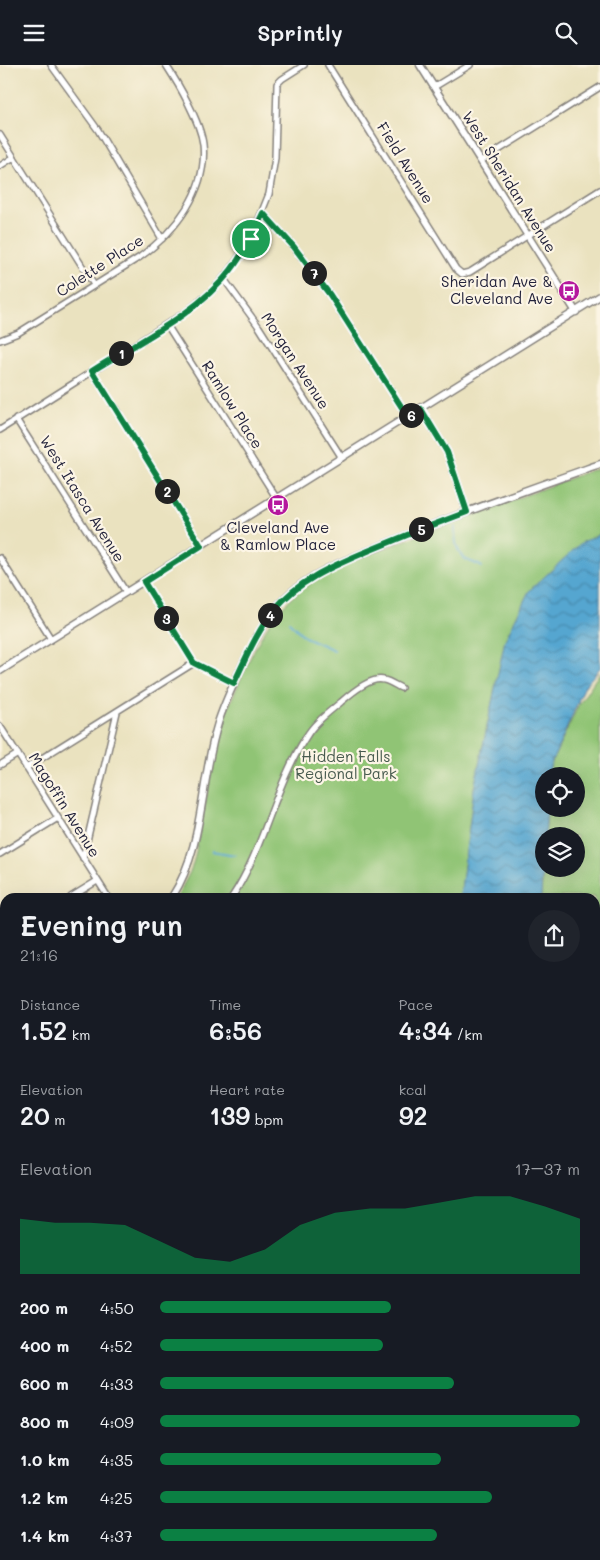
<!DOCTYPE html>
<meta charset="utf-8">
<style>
:root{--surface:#171b24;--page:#20242c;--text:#f1f3f6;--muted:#9ea1a6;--accent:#0b8043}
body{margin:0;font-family:Mali,sans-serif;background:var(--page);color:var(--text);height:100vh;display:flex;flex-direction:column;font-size:19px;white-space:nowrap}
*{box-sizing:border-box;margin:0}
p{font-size:16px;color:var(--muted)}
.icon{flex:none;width:28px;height:28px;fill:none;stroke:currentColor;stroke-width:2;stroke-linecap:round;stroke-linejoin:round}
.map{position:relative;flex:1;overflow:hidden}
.side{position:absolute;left:0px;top:828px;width:600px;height:668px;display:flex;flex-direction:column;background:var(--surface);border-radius:15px 15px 0 0;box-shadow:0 5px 20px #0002}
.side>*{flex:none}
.fabs{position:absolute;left:535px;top:702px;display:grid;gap:10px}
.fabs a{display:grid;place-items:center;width:50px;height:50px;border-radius:50%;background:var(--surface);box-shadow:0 5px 20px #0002;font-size:25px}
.pin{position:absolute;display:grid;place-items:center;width:42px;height:42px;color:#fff;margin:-21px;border:2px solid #fff;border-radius:50%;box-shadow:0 1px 5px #0007}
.km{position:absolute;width:25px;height:25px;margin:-12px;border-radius:50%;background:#222;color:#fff;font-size:14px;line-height:25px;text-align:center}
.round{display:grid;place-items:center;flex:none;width:52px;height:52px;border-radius:26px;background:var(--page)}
.summary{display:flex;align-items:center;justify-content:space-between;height:85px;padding:0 20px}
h1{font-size:28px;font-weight:600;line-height:38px}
.metrics{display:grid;grid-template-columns:repeat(3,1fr);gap:8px;height:85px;padding:5px 20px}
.metrics div{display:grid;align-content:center}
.metrics b{font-size:25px;font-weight:600}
.metrics small{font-size:14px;font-weight:400}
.metrics p{font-size:14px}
.chart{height:140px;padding:10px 20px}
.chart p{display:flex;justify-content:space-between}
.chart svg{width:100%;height:90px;margin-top:5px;fill:var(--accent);opacity:.7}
ul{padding:0 20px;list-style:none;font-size:16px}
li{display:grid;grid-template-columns:80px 60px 1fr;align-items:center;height:38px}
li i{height:12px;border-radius:6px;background:var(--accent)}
header{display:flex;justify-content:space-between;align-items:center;height:65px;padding:0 20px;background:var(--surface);font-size:22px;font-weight:600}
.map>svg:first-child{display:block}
</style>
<header><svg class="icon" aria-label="menu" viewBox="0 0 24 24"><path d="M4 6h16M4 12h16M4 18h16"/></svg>Sprintly<svg class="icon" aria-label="search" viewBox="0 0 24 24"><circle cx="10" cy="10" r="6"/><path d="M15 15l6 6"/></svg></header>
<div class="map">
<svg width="600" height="1495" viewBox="0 0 600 1495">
<defs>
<pattern id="water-waves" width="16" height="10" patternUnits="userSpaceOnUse" patternTransform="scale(1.25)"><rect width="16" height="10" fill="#55a6d0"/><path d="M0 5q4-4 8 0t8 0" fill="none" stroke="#4687aa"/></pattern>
</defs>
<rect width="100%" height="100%" fill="#fcf5e5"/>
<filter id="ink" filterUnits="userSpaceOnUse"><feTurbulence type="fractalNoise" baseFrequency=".02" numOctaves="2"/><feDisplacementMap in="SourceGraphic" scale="10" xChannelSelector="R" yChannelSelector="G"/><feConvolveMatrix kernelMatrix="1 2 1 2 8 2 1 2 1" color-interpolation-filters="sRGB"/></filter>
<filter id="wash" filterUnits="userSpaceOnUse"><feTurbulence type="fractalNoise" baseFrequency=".0096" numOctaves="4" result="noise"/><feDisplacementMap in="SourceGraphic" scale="20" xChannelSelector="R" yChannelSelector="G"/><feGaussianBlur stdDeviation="1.12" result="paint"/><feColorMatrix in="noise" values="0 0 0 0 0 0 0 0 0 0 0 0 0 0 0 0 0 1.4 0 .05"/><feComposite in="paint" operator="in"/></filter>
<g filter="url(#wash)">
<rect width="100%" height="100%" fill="#eae2bf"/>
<path fill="#90c475" stroke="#597358" d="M600,402V469L581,478L529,526L505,575L474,724L460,832H177L191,805L195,791L219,667L224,652C240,617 257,569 283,541C302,521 328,508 353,495Z
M600,607V1495H392L396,1490H595V832H541L544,790V804H576V771H545L547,744H576V711H549L550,701L578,641Z
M5,1030V1155L0,1161V1039Z
M0,1442L5,1447V1490H10L14,1495H0Z"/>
<path fill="url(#water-waves)" stroke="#3c6486" d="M600,469V603L585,621L550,701L549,711H544V744H547L545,771H544L541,832H460L474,724L505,575L529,526L581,478Z
M76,1490H396L392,1495H70Z"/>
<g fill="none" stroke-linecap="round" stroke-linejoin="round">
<path stroke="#55a6d0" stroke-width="2" d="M455,462C455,472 455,485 464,493C469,497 477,498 482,502
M289,557L305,572L334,585
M212,786L235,790
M0,1101L5,1099"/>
</g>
</g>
<g filter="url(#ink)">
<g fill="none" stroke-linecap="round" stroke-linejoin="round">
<g stroke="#86827d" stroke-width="8">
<path id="minor" d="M51,0L98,65L162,174
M328,0L456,204L462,209L470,207L600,125
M434,22L470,0
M0,70L94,220
M481,96L600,22
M0,101L14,92
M263,148L294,182L330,230L408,352
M224,214L259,262L342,393
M167,260L277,434
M0,275L18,268L140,192C175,167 208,125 203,79C200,56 179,20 166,0
M92,306L201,481
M421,344L447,387L467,447
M16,354L126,527
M0,365L186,247L213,225L231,204L251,174L269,129L275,93L277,19L282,14L304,0
M0,493L51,574
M144,517L194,598L234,618
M0,661L108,832
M0,700L18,689
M26,703L194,598
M0,789L58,753
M83,793L117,647
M71,832L97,816
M232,832C264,784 274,722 306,672C314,658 328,648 341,637C350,629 371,611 384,615C389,616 395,620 401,623
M0,876L5,873
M595,1117L600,1109
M595,1166L600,1175
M0,1263L5,1257
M600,1264C594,1300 597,1326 600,1361
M595,1407L600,1370
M595,1435L600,1453"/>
</g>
<g stroke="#86827d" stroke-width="9">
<path id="tertiary" d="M420,0L576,247
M0,606L600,231
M172,832C205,781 200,712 219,655C225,637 233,620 241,603C254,577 265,553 285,533C314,505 352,493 388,478C457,449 529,424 600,399
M0,1249L5,1253
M0,1375L5,1368"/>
</g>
<use href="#minor" stroke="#fff" stroke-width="5"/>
<use href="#tertiary" stroke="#fff" stroke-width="6"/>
</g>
</g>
<g fill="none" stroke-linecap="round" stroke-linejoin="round" filter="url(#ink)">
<g stroke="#fff" stroke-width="10">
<path id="route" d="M263,148L294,182L330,230L408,352L421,344L447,387L467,447C434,459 401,472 368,486C333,501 300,514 275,544C257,566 246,593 234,618L194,598L144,517L201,481L92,306C139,276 196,250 231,205C244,188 254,168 263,148Z"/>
</g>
<use href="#route" stroke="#0b8043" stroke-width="6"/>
</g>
<defs>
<g id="bus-disc" transform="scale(1.125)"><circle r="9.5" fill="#b5179e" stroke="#fcf5e5"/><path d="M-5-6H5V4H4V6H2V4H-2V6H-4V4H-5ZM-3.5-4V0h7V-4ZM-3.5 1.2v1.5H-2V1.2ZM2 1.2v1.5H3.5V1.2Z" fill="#fff"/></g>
</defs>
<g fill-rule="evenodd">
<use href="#bus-disc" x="569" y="226"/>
<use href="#bus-disc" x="278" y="440"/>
</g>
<g text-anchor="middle" stroke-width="4.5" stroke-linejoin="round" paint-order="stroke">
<g font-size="15" fill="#22223b" stroke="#fcf5e5">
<text transform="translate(405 98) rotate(58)" y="5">Field Avenue</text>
<text transform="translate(509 117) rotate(58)" y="5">West Sheridan Avenue</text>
<text transform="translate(100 201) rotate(-33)" y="5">Colette Place</text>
<text transform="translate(295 296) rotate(57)" y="5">Morgan Avenue</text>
<text transform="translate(232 340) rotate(58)" y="5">Ramlow Place</text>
<text transform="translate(82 434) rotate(58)" y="5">West Itasca Avenue</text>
<text transform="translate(64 740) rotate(58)" y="5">Magoffin Avenue</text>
</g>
<g font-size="15" fill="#22223b" stroke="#fcf5e5" text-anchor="end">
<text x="553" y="222">Sheridan Ave &amp;<tspan x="553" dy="17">Cleveland Ave</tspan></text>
<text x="278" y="468" text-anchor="middle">Cleveland Ave<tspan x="278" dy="17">&amp; Ramlow Place</tspan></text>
</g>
<g font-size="15" fill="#485b4f" stroke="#fcf5e5">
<text x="346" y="697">Hidden Falls<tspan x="346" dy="17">Regional Park</tspan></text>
</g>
</g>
</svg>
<div class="fabs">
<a><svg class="icon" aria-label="locate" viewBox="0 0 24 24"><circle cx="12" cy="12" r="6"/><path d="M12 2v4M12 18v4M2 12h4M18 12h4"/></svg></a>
<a><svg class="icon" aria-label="layers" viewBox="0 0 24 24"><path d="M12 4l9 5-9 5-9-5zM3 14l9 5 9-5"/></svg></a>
</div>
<div class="pin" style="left:251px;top:174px;background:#1e9e55"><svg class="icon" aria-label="arrive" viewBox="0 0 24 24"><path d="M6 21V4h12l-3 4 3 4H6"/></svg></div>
<b class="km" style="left:121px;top:288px">1</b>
<b class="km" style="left:167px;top:426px">2</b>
<b class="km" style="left:166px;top:553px">3</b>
<b class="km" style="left:270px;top:550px">4</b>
<b class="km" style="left:421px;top:464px">5</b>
<b class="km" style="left:411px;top:350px">6</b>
<b class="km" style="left:314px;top:208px">7</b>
<section class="side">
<div class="summary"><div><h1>Evening run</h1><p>21:16</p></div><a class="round"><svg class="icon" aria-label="share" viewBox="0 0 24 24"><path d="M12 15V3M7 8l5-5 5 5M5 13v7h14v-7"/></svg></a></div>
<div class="metrics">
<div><p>Distance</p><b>1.52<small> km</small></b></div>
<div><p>Time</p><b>6:56</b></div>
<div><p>Pace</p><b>4:34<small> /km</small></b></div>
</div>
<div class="metrics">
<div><p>Elevation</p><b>20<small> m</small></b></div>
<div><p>Heart rate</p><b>139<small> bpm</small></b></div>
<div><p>kcal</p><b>92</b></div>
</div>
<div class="chart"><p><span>Elevation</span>17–37 m</p>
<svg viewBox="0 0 160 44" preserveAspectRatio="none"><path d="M0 44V17L10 19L20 19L30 20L40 28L50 36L60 38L70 32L80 20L90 14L100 12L110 12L120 9L130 6L140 6L150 11L160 17V44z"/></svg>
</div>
<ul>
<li><b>200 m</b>4:50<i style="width:55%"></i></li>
<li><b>400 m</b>4:52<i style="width:53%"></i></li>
<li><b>600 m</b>4:33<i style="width:70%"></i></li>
<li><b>800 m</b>4:09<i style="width:100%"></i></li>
<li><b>1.0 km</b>4:35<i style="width:67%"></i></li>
<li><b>1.2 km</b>4:25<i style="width:79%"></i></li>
<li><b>1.4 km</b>4:37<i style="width:66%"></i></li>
</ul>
</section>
</div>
